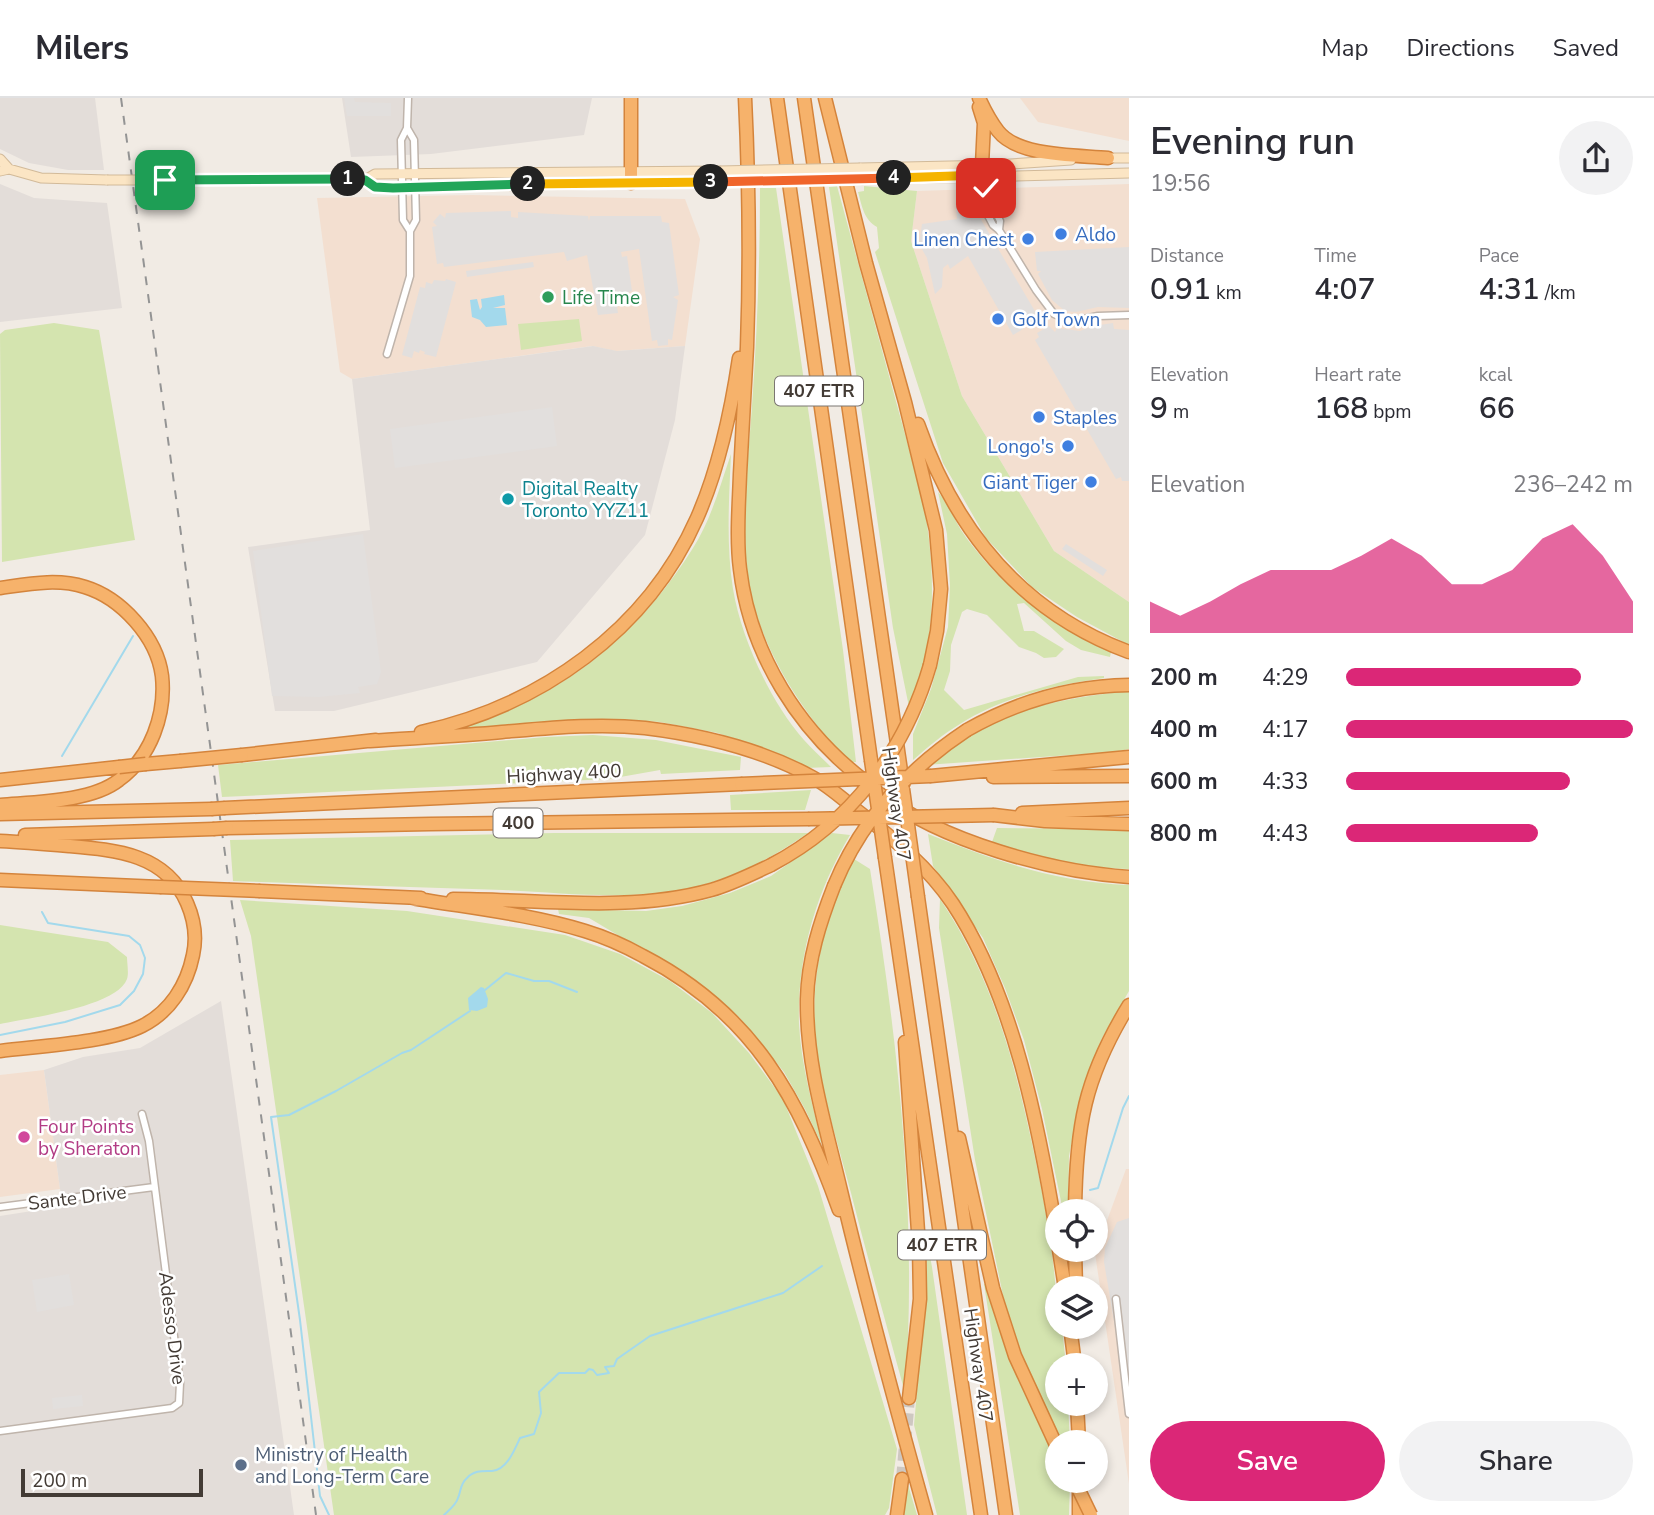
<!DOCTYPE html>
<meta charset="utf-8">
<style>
:root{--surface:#fff;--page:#f2f2f3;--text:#2b2b33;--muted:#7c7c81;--line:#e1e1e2;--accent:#db2777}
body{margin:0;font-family:"Nunito Sans",sans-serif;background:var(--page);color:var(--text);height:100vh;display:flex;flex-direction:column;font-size:26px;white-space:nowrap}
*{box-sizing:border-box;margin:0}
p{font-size:23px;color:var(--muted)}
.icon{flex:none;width:38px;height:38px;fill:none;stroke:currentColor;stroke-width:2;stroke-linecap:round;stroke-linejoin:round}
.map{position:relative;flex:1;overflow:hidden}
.sheet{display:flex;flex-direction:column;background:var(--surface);width:525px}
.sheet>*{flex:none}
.buttons{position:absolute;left:1045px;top:1101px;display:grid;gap:14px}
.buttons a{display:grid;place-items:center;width:63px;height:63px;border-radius:50%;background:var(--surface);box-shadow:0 4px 10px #0003;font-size:35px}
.scale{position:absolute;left:21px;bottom:18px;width:182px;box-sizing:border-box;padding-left:7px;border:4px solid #433b35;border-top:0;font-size:19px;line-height:24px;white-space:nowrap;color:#433b35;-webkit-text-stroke:5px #fff;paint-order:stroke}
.pin{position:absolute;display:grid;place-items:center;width:60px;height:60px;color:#fff;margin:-30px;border-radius:14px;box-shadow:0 4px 10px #0006}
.km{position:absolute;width:35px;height:35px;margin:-18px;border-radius:50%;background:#222;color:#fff;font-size:19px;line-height:35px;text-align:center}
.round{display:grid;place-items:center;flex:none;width:74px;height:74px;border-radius:37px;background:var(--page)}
.overview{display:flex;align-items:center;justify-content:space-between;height:119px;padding:0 21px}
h1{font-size:38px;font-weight:600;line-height:52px}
.figures{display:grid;grid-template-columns:repeat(3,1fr);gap:10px;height:119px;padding:7px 21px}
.figures div{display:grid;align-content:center}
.figures b{font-size:30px;font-weight:600}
.figures small{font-size:19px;font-weight:400}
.figures p{font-size:19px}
.chart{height:196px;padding:14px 21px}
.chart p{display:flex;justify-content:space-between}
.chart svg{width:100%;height:126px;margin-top:7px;fill:var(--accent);opacity:.7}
.cta{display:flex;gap:14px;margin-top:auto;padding:14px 21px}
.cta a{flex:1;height:80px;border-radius:42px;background:var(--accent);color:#fff;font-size:28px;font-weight:600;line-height:80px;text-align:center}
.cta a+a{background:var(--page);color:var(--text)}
ul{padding:0 21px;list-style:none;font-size:23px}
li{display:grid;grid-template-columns:112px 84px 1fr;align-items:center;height:52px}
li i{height:18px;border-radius:9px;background:var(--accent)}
header{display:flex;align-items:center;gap:42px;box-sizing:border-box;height:98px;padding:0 35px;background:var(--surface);border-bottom:2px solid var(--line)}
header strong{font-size:33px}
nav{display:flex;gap:38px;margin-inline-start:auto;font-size:24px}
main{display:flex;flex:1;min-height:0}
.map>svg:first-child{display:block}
</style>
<header>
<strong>Milers</strong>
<nav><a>Map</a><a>Directions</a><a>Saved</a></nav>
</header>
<main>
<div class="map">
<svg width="1129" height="1417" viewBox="0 0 1129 1417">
<rect width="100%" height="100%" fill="#f1ebe4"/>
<path fill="#f3dfd0" d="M1020,0H1129V43L1038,24Z
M1129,86V504L1054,453L962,298L911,143L917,93Z
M472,97L685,101L700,141L685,248L616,253L592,248L352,281L340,274L317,100Z
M44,972L60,1091L0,1099V977Z
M1126,1071H1129V1386L1095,1155Z"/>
<path fill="#e3ddd9" d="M0,0H95L104,72H68L29,65L0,51Z
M342,0H592L584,37L431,56L351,59Z
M0,86L34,100L107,105L122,210L0,224Z
M593,248L617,253L685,248L675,322L645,437L537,564L334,613H275L248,449L370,432L352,281Z
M221,903L294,1417H0V1118L64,1108L60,1091L44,972L83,959L140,950Z"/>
<path fill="#d4e4af" d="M837,88L923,402C933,456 936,508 925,563C921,578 914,594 909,609L893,530L829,89Z
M864,88L917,93L911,143L962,298L1054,453L1129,504V547L1077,519L1032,489L986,440L943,365L875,154L879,150L877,129C864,122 862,108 858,94L864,93Z
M760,90H776L843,552L856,664H847C806,617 770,566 753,505C738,449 748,366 752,308C757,236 760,163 760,90Z
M579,221L582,243L521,252L518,226Z
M54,225L99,232L135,442L2,464L0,236L5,232Z
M731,356C729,401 726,447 733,491C741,540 771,605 804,642C812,651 822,660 831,669L805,670L718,635L660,624L617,621L451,631C555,606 637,540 693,450C711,422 720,388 731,356Z
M938,394C949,406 953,419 961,432C967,442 976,452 984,462C1019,502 1064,531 1111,554L1110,559L1081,552L1066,543L1024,505L1017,506L1024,533H1034L1064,551L1056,559L1044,560L1036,555L1019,549L987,517L967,511L962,514L951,547L950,573L944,592L964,612L1078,579L1104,578V580C1054,587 1003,599 960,626C943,636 928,649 913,662V636L931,591L948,529L950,488L947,436Z
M1121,594H1129V651L1114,654L925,667L965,639L968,640C1013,609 1068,600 1121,594Z
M593,637L656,642L741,659L740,672L661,676L660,672L609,681L222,699L218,667L546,639Z
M811,692L805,712H731L730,697Z
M997,730L1129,731V771C1082,770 1036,759 992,744Z
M554,735H808C775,758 738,778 699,788C636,804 567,795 503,792C413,789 323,786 233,783L230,742Z
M832,735L850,737C816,794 797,858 799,926C801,967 813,1008 822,1047L805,1011L784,974L739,919L697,884L589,820L559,816L558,811L646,813L682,808L730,795L771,778Z
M928,736C996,763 1054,784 1129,787V893L1102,940L1082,992L1069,1058L1068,1113H1063L1042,1011L1024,942L1005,890L983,840L933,768Z
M854,761L870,771C898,946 918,1116 905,1295C887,1228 868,1162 851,1095C839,1049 824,1003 817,956C808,889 822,820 854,761Z
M940,801C992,878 1015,965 1034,1055C1046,1112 1057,1169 1057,1228L1062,1229L1066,1267H1057V1306H1068L1070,1344H1060L1030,1279L1005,1207L975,1062L939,830Z
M240,802L407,813L565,837L620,856L670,883L712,915L749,955L783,1001L818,1088L897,1351L889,1410L885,1417H334L251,838Z
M0,827L108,844L127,859C127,865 129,875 127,881C117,909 28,920 0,926Z
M925,1131L932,1169L967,1417H937L914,1327L927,1180Z
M984,1186H990C1004,1240 1022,1290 1045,1340C1058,1352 1057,1366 1057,1382L1069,1383L1070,1384L1069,1417H1020Z
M906,1380L917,1417H903Z"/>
<path fill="#e2dfdd" d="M344,0H354L355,4L391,5V18H347Z
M961,103H970L1036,215L1033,217L1036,223L1024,229L1021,226L1023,231L1013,237L968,158L950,171L948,166L943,170L942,189L935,196L927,160L919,146L922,126L957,121L956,108L961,107Z
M511,113V119L518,120V114L588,118L589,123L590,118H661L662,124L669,125L679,197L673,199L678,202L672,242L668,241V247L658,248L657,242L652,243L639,151L621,154L622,159L627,158L632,193L627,195L623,205L617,209L618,215L598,217L587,157L567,163L564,154L444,169L443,165L437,166L432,129L437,128L433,124L440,116L445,120L446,115Z
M1129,149V210L1098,209L1076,214L1065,213L1052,202L1038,176L1041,173H1037L1035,154Z
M533,164L534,169L467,179L466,173Z
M446,181L456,184L436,259L424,256L425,254L420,252L419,255L414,253L412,260L402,257L420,189L425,190L426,184L432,186L434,182L445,183Z
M1113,225L1114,231L1129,232V383H1122L1121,379L1116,381L1035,242L1039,239L1037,235L1049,228L1055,234L1057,230L1080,233L1093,228Z
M552,309L557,348L395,370L390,331Z
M363,436L381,574L377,586L358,589L360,595L319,599L272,598L253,453Z
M1066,446L1107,472L1103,478L1062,451Z
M1129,1120V1307H1128L1104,1164L1105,1150L1117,1124Z
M69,1176L74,1207L37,1214L32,1182Z
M82,1297L83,1308L53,1311L52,1300Z"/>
<path fill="#a3d9ec" d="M504,197L505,207L493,210H505L507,227L486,229L480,222L472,219L470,202L477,201L480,212L482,209L481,201Z
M481,889L484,890L488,901L487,909L477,913L469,912L468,900Z"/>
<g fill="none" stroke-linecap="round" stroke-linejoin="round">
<path stroke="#a3d9ec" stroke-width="2" d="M62,658L133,538
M485,892L506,875L534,883H549L577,894
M0,937L65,924L120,907L134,893L143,876L145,860L140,847L129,838L48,825L42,814
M1090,1092L1098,1090L1123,1010L1129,998
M329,1417L320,1398L300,1222L271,1019L289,1017L336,993L402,955L411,952L470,913
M444,1417C449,1412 456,1407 458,1400C461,1393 460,1386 467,1380C474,1372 483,1373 492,1373C507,1372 515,1351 520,1340L534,1336L541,1315L539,1294L559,1275H585L589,1271L593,1272L597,1277L609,1275L605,1269L614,1268L617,1261L650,1238L783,1195L822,1168"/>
<path stroke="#cec8c1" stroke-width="12" stroke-dasharray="12 6" stroke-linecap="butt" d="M902,1381L909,1300"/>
<g stroke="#bfb4ab" stroke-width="9">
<path id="minor" d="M408,0L407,30L401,42L403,122L410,133
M983,77L977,89L980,102L993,127L999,132L1036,192L1054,216L1065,221L1079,222L1098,218L1129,217
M983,78L988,99L1000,123L999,132
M387,256L410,178V133L416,122L414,42L407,30
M0,1109L154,1089
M1116,1201L1129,1316
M0,1333L172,1310L179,1305L180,1285L149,1043L142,1016"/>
</g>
<g stroke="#d2ba99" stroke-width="11">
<path id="secondary" d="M1103,60H1129
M0,61L9,71
M860,70L995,67L1071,62
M0,73L9,71L41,80L107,82
M165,82H365L375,76L720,73
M365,82L375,89L393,90L721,84
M863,82L1129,75"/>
</g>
<g stroke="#d4843c" stroke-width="15">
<path id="motorway" d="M745,0C749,83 750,166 747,249C745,291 742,334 740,376C739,407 736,440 740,471C750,556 799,633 866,684
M777,0L871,662
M804,0L903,687
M825,0L866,165L905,304L936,432L941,491L937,533L930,567
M979,0C984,11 991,24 998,33C1018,59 1077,57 1108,60
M979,9L984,25L982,67
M631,85V0
M918,326C955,432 1021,514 1129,554
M0,490C28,486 57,480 85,489C121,500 157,539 162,578C166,616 151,659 119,682C91,704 35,704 0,707
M967,632C1018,603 1070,588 1129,587
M421,634C540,608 647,533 697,420C719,370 731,314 739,260
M370,643C414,640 458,638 502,634C550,630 598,625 645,630C702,637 761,651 812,679C829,688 844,702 859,714C893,740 929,770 953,806C1014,899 1039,1029 1057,1138
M242,657L376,642
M146,666L180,663
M931,678L1129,659
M993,679L1129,678
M0,682L119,669
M880,696C941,743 1052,774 1129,779
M225,710L741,686
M1022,715L1129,710
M0,716L211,711
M994,717L1045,723L1129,726
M227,730L430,726L808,721
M25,737L213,731
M0,743C23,744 46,746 69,748C116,752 166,756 187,805C194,821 197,839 193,857C187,887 170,914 142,928C108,945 39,948 0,953
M885,760L981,1417
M0,782L160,789
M834,788C820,824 808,861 807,901C806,967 826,1029 841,1093C867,1202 896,1310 926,1417
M260,793L421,800
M918,799L1006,1417
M412,800C470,810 529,816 585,833C605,839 625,848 643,858C753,915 799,1000 839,1112
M453,801C538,801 628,815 711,792C732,786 752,776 771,767
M905,944L919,1148L920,1201L909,1300
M959,1040L993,1190L1015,1258L1057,1349
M1075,1113C1076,1029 1084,980 1129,907
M1059,1152L1065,1190
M1075,1152L1076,1190
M1070,1228L1075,1267
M1077,1306L1079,1344
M897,1417L902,1381
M1079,1417V1393"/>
</g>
<use href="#minor" stroke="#fff" stroke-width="6"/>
<use href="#secondary" stroke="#fbe5c4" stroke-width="9"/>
<use href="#motorway" stroke="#f6b26b" stroke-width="12"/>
<path stroke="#949494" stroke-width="2" stroke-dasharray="9 9" stroke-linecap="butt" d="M121,0L316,1417"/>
<g stroke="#d2ba99" stroke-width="11" stroke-linecap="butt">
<path id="secondary-bridge" d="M720,73L860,70
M107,82H165
M721,84L863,82"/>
</g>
<g stroke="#d4843c" stroke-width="15" stroke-linecap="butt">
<path id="motorway-bridge" d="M871,662L885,760
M180,663L242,657
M119,669L146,666
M741,686L931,678
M903,691L918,799
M211,711L225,710
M808,721L994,717
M213,731L227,730
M771,767C851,725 905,653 930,567
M834,788C861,722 908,671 967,632
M160,789L260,793
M1074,1382L1091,1417"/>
</g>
<use href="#secondary-bridge" stroke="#fbe5c4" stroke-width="9"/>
<use href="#motorway-bridge" stroke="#f6b26b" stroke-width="12"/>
</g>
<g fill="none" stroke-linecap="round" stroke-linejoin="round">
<g stroke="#fff" stroke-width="14">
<path id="split-1" d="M165,82L348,81"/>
</g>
<g stroke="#fff" stroke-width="14">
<path id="split-2" d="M348,81L365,82L375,89L393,90L528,86"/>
</g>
<g stroke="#fff" stroke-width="14">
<path id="split-3" d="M528,86L711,84"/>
</g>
<g stroke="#fff" stroke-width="14">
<path id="split-4" d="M711,84L894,80"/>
</g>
<g stroke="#fff" stroke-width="14">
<path id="split-5" d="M894,80L983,77L986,90"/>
</g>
<use href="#split-1" stroke="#22a559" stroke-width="9"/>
<use href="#split-2" stroke="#22a559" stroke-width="9"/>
<use href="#split-3" stroke="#f5b400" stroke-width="9"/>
<use href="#split-4" stroke="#f0652b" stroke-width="9"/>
<use href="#split-5" stroke="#f5b400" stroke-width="9"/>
</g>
<g fill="#3f7fe0" stroke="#fff" stroke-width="2.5">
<circle cx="1061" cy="136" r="7"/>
<circle cx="1028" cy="141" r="7"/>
<circle cx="998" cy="221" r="7"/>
<circle cx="1039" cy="319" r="7"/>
<circle cx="1068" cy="348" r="7"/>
<circle cx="1091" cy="384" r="7"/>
</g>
<circle fill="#2e9e5b" stroke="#fff" stroke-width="2.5" cx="548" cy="199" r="7"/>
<circle fill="#0f9aa8" stroke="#fff" stroke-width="2.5" cx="508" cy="401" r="7"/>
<circle fill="#d1479c" stroke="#fff" stroke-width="2.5" cx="24" cy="1039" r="7"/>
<circle fill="#5c6f8a" stroke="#fff" stroke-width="2.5" cx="241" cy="1367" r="7"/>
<g text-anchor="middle" stroke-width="5" stroke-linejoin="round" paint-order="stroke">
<g fill="#fff" stroke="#7b7672" stroke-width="2">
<rect x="775" y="278.5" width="88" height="29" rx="5"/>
<rect x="493.5" y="710.5" width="49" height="29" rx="5"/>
<rect x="898" y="1132.5" width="88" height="29" rx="5"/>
</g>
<g font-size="18" font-weight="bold" fill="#433b35">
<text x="819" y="299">407 ETR</text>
<text x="518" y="731">400</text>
<text x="942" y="1153">407 ETR</text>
</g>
<g font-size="19" fill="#366cbe" stroke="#fff" text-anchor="start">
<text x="1075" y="143">Aldo</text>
<text x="1014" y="148" text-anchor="end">Linen Chest</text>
<text x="1012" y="228">Golf Town</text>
<text x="1053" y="326">Staples</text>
<text x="1054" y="355" text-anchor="end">Longo's</text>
<text x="1077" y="391" text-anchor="end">Giant Tiger</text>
</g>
<g font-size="19" fill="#27864d" stroke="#fff" text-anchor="start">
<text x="562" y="206">Life Time</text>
</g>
<g font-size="19" fill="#0d838f" stroke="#fff" text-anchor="start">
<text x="522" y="397">Digital Realty<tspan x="522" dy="22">Toronto YYZ11</tspan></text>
</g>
<g font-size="19" fill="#433b35" stroke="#fff">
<text transform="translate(564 675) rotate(-3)" y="7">Highway 400</text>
<text transform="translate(897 706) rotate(82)" y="7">Highway 407</text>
<text transform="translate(77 1099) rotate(-7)" y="7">Sante Drive</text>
<text transform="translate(173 1230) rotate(83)" y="7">Adesso Drive</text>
<text transform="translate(979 1267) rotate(82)" y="7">Highway 407</text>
</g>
<g font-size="19" fill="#b23c85" stroke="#fff" text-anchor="start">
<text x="38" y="1035">Four Points<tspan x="38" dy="22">by Sheraton</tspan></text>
</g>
<g font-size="19" fill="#4e5e75" stroke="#fff" text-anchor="start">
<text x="255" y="1363">Ministry of Health<tspan x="255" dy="22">and Long-Term Care</tspan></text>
</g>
</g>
</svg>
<div class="buttons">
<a><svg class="icon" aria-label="locate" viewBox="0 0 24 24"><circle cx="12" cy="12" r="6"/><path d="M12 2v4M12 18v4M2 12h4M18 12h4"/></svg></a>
<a><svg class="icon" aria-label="layers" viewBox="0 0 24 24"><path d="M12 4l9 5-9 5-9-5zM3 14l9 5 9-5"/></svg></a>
<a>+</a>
<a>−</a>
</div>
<div class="scale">200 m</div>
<div class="pin" style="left:165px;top:82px;background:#1e9e55"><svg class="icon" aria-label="arrive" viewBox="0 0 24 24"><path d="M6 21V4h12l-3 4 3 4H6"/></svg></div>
<div class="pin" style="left:986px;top:90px;background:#d93025"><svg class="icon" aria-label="check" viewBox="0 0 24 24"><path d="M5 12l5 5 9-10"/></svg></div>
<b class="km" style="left:348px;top:81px">1</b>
<b class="km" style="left:528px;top:86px">2</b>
<b class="km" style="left:711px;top:84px">3</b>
<b class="km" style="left:894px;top:80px">4</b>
</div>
<section class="sheet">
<div class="overview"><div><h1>Evening run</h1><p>19:56</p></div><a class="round"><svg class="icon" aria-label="share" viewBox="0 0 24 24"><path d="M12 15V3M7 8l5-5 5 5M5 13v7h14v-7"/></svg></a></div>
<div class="figures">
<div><p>Distance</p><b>0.91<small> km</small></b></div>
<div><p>Time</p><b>4:07</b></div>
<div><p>Pace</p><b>4:31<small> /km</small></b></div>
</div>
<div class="figures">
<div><p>Elevation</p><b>9<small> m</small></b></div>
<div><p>Heart rate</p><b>168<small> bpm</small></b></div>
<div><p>kcal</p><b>66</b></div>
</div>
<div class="chart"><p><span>Elevation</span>236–242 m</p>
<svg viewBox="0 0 160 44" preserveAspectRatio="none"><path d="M0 44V33L10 38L20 33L30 27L40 22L50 22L60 22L70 17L80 11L90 17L100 27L110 27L120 22L130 11L140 6L150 17L160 33V44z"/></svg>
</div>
<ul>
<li><b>200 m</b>4:29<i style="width:82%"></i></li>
<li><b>400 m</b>4:17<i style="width:100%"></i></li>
<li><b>600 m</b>4:33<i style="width:78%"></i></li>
<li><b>800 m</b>4:43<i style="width:67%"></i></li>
</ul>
<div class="cta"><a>Save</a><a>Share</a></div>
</section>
</main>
